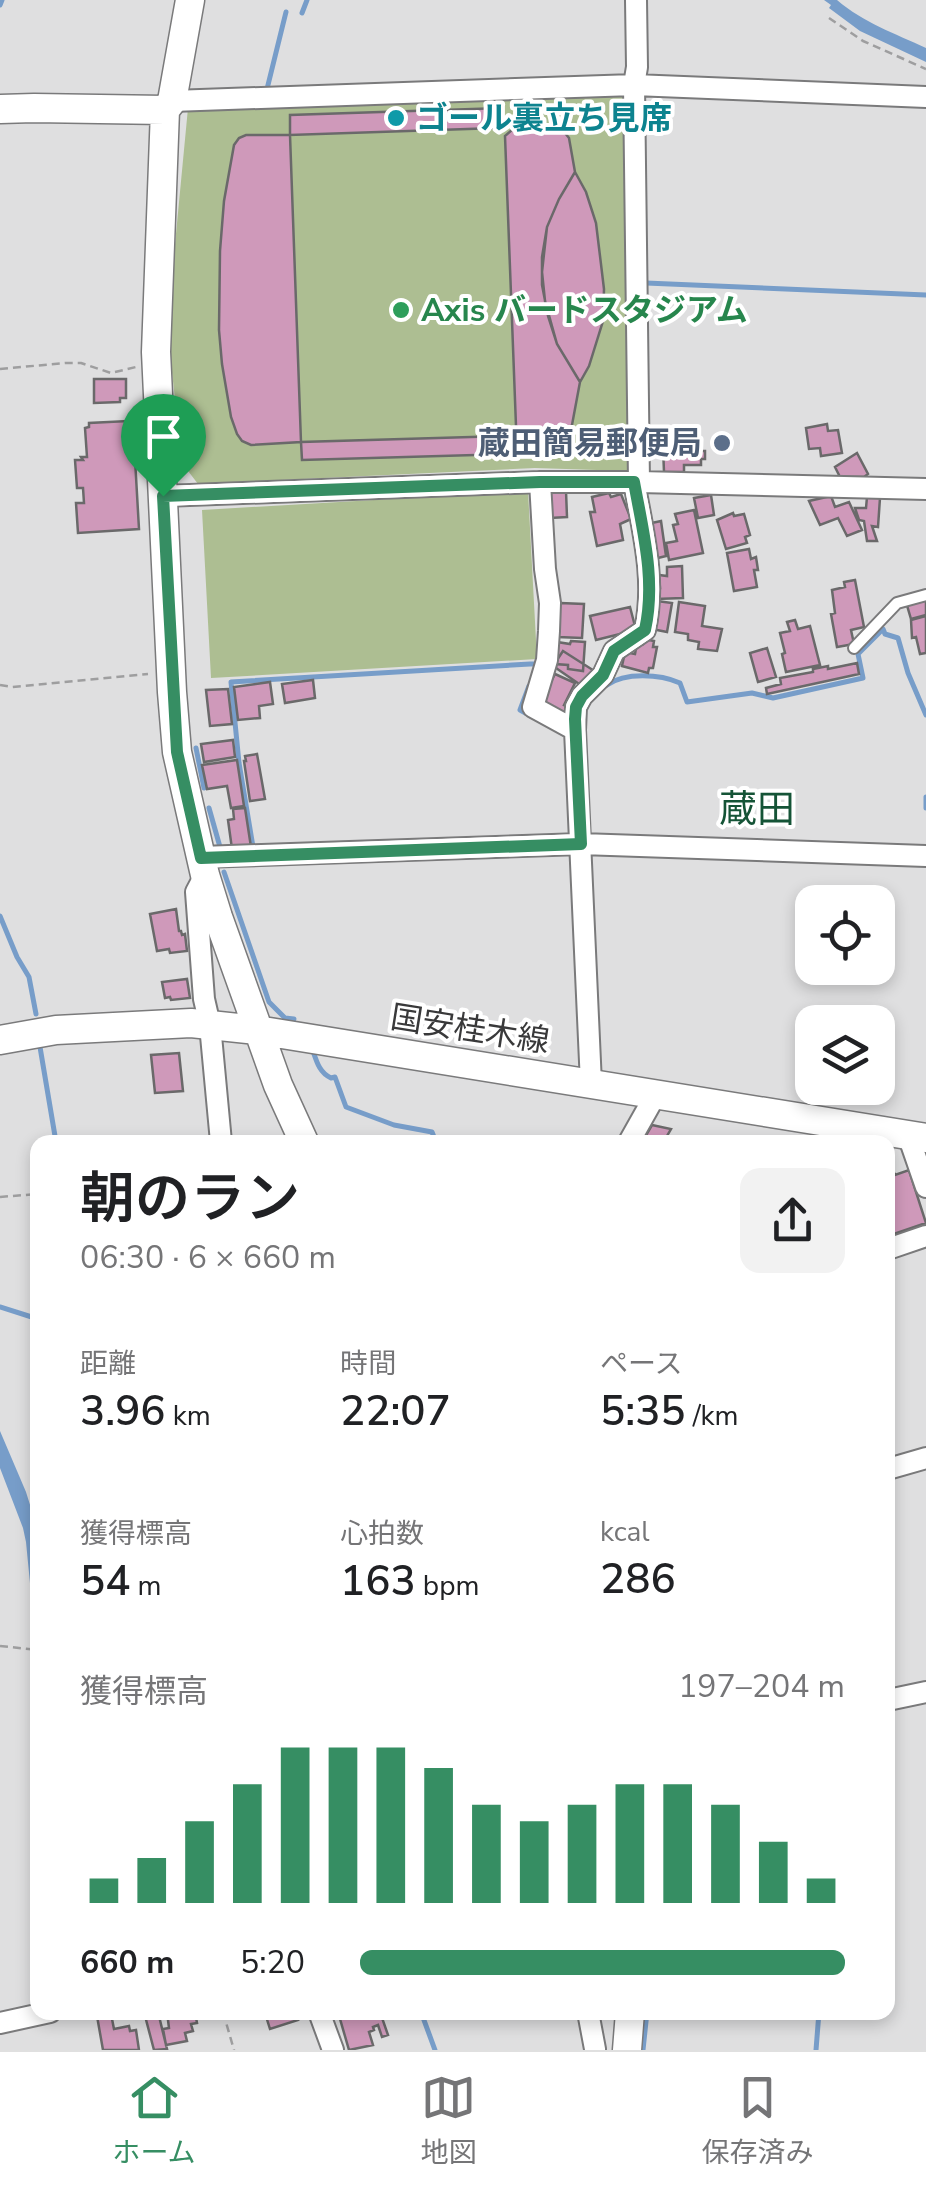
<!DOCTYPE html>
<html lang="ja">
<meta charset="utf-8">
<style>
:root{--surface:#fff;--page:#f2f2f2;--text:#202124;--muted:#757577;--line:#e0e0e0;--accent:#368e63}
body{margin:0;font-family:"Nunito Sans","Noto Sans JP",sans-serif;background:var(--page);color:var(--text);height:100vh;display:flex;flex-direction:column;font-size:38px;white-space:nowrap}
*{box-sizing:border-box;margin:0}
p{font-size:32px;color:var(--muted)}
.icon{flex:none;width:55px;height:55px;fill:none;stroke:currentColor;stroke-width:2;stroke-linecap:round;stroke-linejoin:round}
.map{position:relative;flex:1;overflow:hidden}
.drawer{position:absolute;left:30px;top:1135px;width:865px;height:885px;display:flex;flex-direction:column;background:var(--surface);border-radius:20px;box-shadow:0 5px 15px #0003}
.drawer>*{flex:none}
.fabs{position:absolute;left:795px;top:885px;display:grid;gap:20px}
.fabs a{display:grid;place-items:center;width:100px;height:100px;border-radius:20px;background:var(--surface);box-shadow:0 5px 15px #0003;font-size:50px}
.pin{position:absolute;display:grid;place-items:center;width:85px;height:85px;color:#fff;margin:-102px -42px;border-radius:50% 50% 50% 0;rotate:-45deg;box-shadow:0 0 10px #0007}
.pin .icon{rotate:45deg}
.round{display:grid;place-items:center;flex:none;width:105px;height:105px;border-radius:20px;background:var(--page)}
.head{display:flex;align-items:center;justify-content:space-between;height:170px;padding:0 50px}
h1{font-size:55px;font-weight:600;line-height:75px}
.metrics{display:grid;grid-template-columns:repeat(3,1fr);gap:15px;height:170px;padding:10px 50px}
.metrics div{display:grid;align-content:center}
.metrics b{font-size:42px;font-weight:600}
.metrics small{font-size:28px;font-weight:400}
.metrics p{font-size:28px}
.chart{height:280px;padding:20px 50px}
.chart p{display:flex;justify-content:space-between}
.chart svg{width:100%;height:180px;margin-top:10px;stroke:var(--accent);stroke-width:6}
ul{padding:0 50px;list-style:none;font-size:32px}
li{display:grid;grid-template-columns:160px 120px 1fr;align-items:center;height:75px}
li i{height:25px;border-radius:12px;background:var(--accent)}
.dock{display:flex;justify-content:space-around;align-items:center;height:140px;border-top:2px solid var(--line);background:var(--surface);font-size:28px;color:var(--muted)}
.dock a{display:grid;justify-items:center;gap:5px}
.dock .on{color:var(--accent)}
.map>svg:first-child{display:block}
</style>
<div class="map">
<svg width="926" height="2050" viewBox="0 0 926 2050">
<rect width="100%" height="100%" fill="#dfdfe0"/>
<path fill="#adbe92" d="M623,92L629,97L632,467L628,471L535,468L198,484L182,463L170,354L173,265L188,108Z
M528,491L537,659L211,678L202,510Z"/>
<path fill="#779dc9" d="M824,0H837C864,23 894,33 926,48V62L860,31L829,8L831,5Z
M0,1431L26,1492L37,1527V1655L26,1542L23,1528L0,1468Z"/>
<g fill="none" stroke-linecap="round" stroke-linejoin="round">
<path stroke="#779dc9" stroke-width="5" d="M0,5L2,0
M302,13L307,0
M271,89H267L286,12
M646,283L926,295
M607,685C625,672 660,674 680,683L687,702L752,693L773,698L863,678L858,654L883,629L885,634L898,638L908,673L926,715
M529,686L520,710L531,716
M196,748L204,788
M926,797V808
M209,808L220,847
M253,847L239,763L231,682L530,664H538L537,666
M224,872L269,1002L285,1018L294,1019
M0,916L17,957L29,977L36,1014
M40,1047L56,1142
M313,1051C317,1063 320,1073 331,1078L335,1077L346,1107L394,1125L432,1132L436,1142
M0,1307L38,1319
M421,2012L435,2050
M643,2050L647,2012
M816,2050L819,2012"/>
</g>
<path fill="#cf99ba" stroke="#6a696a" stroke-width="2.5" d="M502,108V122L497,128L290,135V115Z
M561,128L569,138L575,172L559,199L547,227L542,257V285L548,316L557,344L580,382L572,425L565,432L524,431L516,426L505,136L513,129Z
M246,135H290L301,442L251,445L242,441L237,434L231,417L222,364L219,330L220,251L224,201L234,145L239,138Z
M575,172L586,192L596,223L604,289L603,321L589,366L580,382L557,344L545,301L542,272L547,227L559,199Z
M94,379H126V398H120V402L94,403Z
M128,421V425L133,424L139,529L78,533L76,503H84L83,488H77L75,460H83L81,457H87L85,428L89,427V423Z
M827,424L828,431L838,430L842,453L821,456L820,448L809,449L806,428Z
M505,436L511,442L512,454L302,460L301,442Z
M701,446L702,451H705V459H701V465H684V472H664L663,447Z
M857,453L868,474L864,477H840L835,467Z
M566,491L567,517L550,518L549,492Z
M609,493L611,497L621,494L631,519L620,524L623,540L597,546L590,512H595L592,497Z
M711,495L714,515L698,518L694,498Z
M831,496L835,507L849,502L862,530L847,536L838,518L820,525L809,501Z
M867,497L880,498L878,527L872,526L877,541H867L864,521L859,520L855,508H866Z
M694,510L703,553L669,560L666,543L677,541L673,525L678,524L675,514Z
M733,513L734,516L744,514L750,535L745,537L747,543L726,549L717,520Z
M661,521L666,556L654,559L647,524Z
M749,549L751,559L756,557L758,570H754L757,587L734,591L727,553Z
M682,566L683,598L656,599L655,588H660L659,575L667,576V567Z
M855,580L864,627L851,630L854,644L837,647L831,614L835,613L832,590L845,587L844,582Z
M926,598V615L911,619L906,602Z
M657,601L672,603L667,632L652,629Z
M679,602L705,606L702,626L722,629L717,651L698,649L699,642L688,640V634L675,632Z
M560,603L584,604L582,638L558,637Z
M630,607L636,630L596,640L590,616Z
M926,616V653L920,654L916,637L912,638L911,620Z
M795,620L798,629L810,626L820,665L786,672L782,654L785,653L780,633L790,631L787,622Z
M644,639L654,641L653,647H657L653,668H649L648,673L622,666L625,652L635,654L637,643L643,644Z
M571,641L585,642L583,671L568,669V665L555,664L557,642L570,644Z
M767,648L776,677L758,682L750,653Z
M563,651L596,672L585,688L553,666Z
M857,663L859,674L767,694L766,688L781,684L780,678L813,672V669L828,666V669Z
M555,674L575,683L564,705L571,708L567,716L540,703Z
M313,680L315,698L285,703L282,684Z
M270,682L273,704L259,706L260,718L238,720L234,687Z
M228,689L232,724L210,726L206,690Z
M233,740L235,757L204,762L201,744Z
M257,754L265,799L250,801L244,761H246L245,756Z
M237,760L244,806L231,808L227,786L207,789L202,765Z
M245,808L251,847L232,849L228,820L234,819L233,809Z
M176,909L179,931H181L182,935L185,934L187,951L170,953L169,949L157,951L150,914Z
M187,979L190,998L171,1000L170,997L165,998L162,982Z
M179,1053L183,1091L155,1093L151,1055Z
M652,1125L671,1129L667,1136L670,1137L668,1142H642Z
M892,1168L895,1175L909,1170L926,1223L888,1236V1170Z
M144,2012H158L167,2049L154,2050Z
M167,2012H195L197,2023L191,2024L193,2031L185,2033L187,2041L166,2045L163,2029L169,2028Z
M295,2012L298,2020L270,2029L265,2013Z
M338,2012H380L388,2035L382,2037L378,2025L373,2027L374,2030L369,2032L373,2045L349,2050Z
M111,2014L114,2029L129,2026L130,2031L136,2030L139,2050H103L97,2016Z"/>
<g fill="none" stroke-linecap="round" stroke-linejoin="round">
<g stroke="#7a7a7b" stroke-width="14">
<path id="lane" d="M854,648L897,603L926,595"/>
</g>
<g stroke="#7a7a7b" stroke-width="24">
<path id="street" d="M636,0L637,67L634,85L639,482
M172,101L634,85L926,97
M540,482L545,569L550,603L549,631L547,660L533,707L575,730L591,1084
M163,496L540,482H639L926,489
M575,730L576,707L582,696L603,675L614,651L645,630C656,580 643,532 634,482
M201,857L581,844L926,856
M205,875L196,892L204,999L210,1025L221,1142
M908,1135L926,1187
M629,1142L656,1094
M888,1249L926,1236
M888,1469L926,1458
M888,1700L926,1692
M319,2012L333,2050
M588,2012L595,2049
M0,2023L50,2012"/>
</g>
<g stroke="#7a7a7b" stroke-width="31">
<path id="secondary" d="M190,0L172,101L165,110L156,352L172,692L177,752L205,875L218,917L278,1085L304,1142
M0,109L34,108L165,110
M0,1040L56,1030L191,1023L257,1030L926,1138
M627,2050L630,2012"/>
</g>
<path stroke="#9e9e9f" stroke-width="2.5" stroke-dasharray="8 5" stroke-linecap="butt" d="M829,18L863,41L926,69
M0,369L65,363H81L111,373L136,367
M0,685L12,687L148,674
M0,1197L38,1194
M0,1646L38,1650
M223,2012L234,2050"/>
<use href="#lane" stroke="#fff" stroke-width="10"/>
<use href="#street" stroke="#fff" stroke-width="20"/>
<use href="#secondary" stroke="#fff" stroke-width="28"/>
</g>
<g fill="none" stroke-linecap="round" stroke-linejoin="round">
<g stroke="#fff" stroke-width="20">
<path id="route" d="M540,482H634C643,532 656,580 645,630L614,651L603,675L582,696L576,707L575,719L581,844L201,858L177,752L163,496Z"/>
</g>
<use href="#route" stroke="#368e63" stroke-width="12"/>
</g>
<circle fill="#0f9aa8" stroke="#fff" stroke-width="4" cx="396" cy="118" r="10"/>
<circle fill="#2e9e5b" stroke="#fff" stroke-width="4" cx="401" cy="310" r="10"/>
<circle fill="#5c6f8a" stroke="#fff" stroke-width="4" cx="722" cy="443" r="10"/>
<g text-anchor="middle" stroke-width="8" stroke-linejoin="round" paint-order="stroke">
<g font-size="32" font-weight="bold" fill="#0d838f" stroke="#fff" text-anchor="start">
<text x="416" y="129">ゴール裏立ち見席</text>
</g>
<g font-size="32" font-weight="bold" fill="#27864d" stroke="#fff" text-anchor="start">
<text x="421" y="321">Axis バードスタジアム</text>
</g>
<g font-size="32" font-weight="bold" fill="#4e5e75" stroke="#fff" text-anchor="end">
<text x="702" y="454">蔵田簡易郵便局</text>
</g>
<g font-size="32" fill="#39393a" stroke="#fff">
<text transform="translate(470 1029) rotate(9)" y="11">国安桂木線</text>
</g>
<g font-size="38" fill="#155437" stroke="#fff">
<text x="757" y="822">蔵田</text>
</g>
</g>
</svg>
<div class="fabs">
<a><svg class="icon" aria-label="locate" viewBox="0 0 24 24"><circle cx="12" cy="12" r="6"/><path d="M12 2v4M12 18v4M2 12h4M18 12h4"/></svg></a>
<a><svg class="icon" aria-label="layers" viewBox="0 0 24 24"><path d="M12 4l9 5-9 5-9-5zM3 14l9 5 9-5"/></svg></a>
</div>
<div class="pin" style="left:163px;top:496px;background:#1e9e55"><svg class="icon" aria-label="arrive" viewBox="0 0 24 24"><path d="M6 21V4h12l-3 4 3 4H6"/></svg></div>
<section class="drawer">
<div class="head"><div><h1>朝のラン</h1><p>06:30 · 6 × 660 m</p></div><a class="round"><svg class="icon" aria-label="share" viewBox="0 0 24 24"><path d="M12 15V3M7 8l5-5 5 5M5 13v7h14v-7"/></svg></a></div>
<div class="metrics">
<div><p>距離</p><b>3.96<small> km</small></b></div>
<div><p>時間</p><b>22:07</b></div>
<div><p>ペース</p><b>5:35<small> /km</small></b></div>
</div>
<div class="metrics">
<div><p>獲得標高</p><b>54<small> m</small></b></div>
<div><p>心拍数</p><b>163<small> bpm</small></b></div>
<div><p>kcal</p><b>286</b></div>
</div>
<div class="chart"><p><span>獲得標高</span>197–204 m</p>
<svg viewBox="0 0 160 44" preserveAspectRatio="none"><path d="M5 44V38M15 44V33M25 44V24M35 44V15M45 44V6M55 44V6M65 44V6M75 44V11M85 44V20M95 44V24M105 44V20M115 44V15M125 44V15M135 44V20M145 44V29M155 44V38"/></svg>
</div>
<ul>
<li><b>660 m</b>5:20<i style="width:100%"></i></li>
</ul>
</section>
</div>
<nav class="dock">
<a class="on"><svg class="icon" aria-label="home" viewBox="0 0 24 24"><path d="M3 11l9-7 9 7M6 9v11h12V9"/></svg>ホーム</a>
<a><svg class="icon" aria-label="map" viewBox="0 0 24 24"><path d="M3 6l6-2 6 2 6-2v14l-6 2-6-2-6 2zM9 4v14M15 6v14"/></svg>地図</a>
<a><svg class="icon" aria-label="saved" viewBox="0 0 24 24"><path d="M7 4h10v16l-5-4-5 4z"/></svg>保存済み</a>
</nav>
